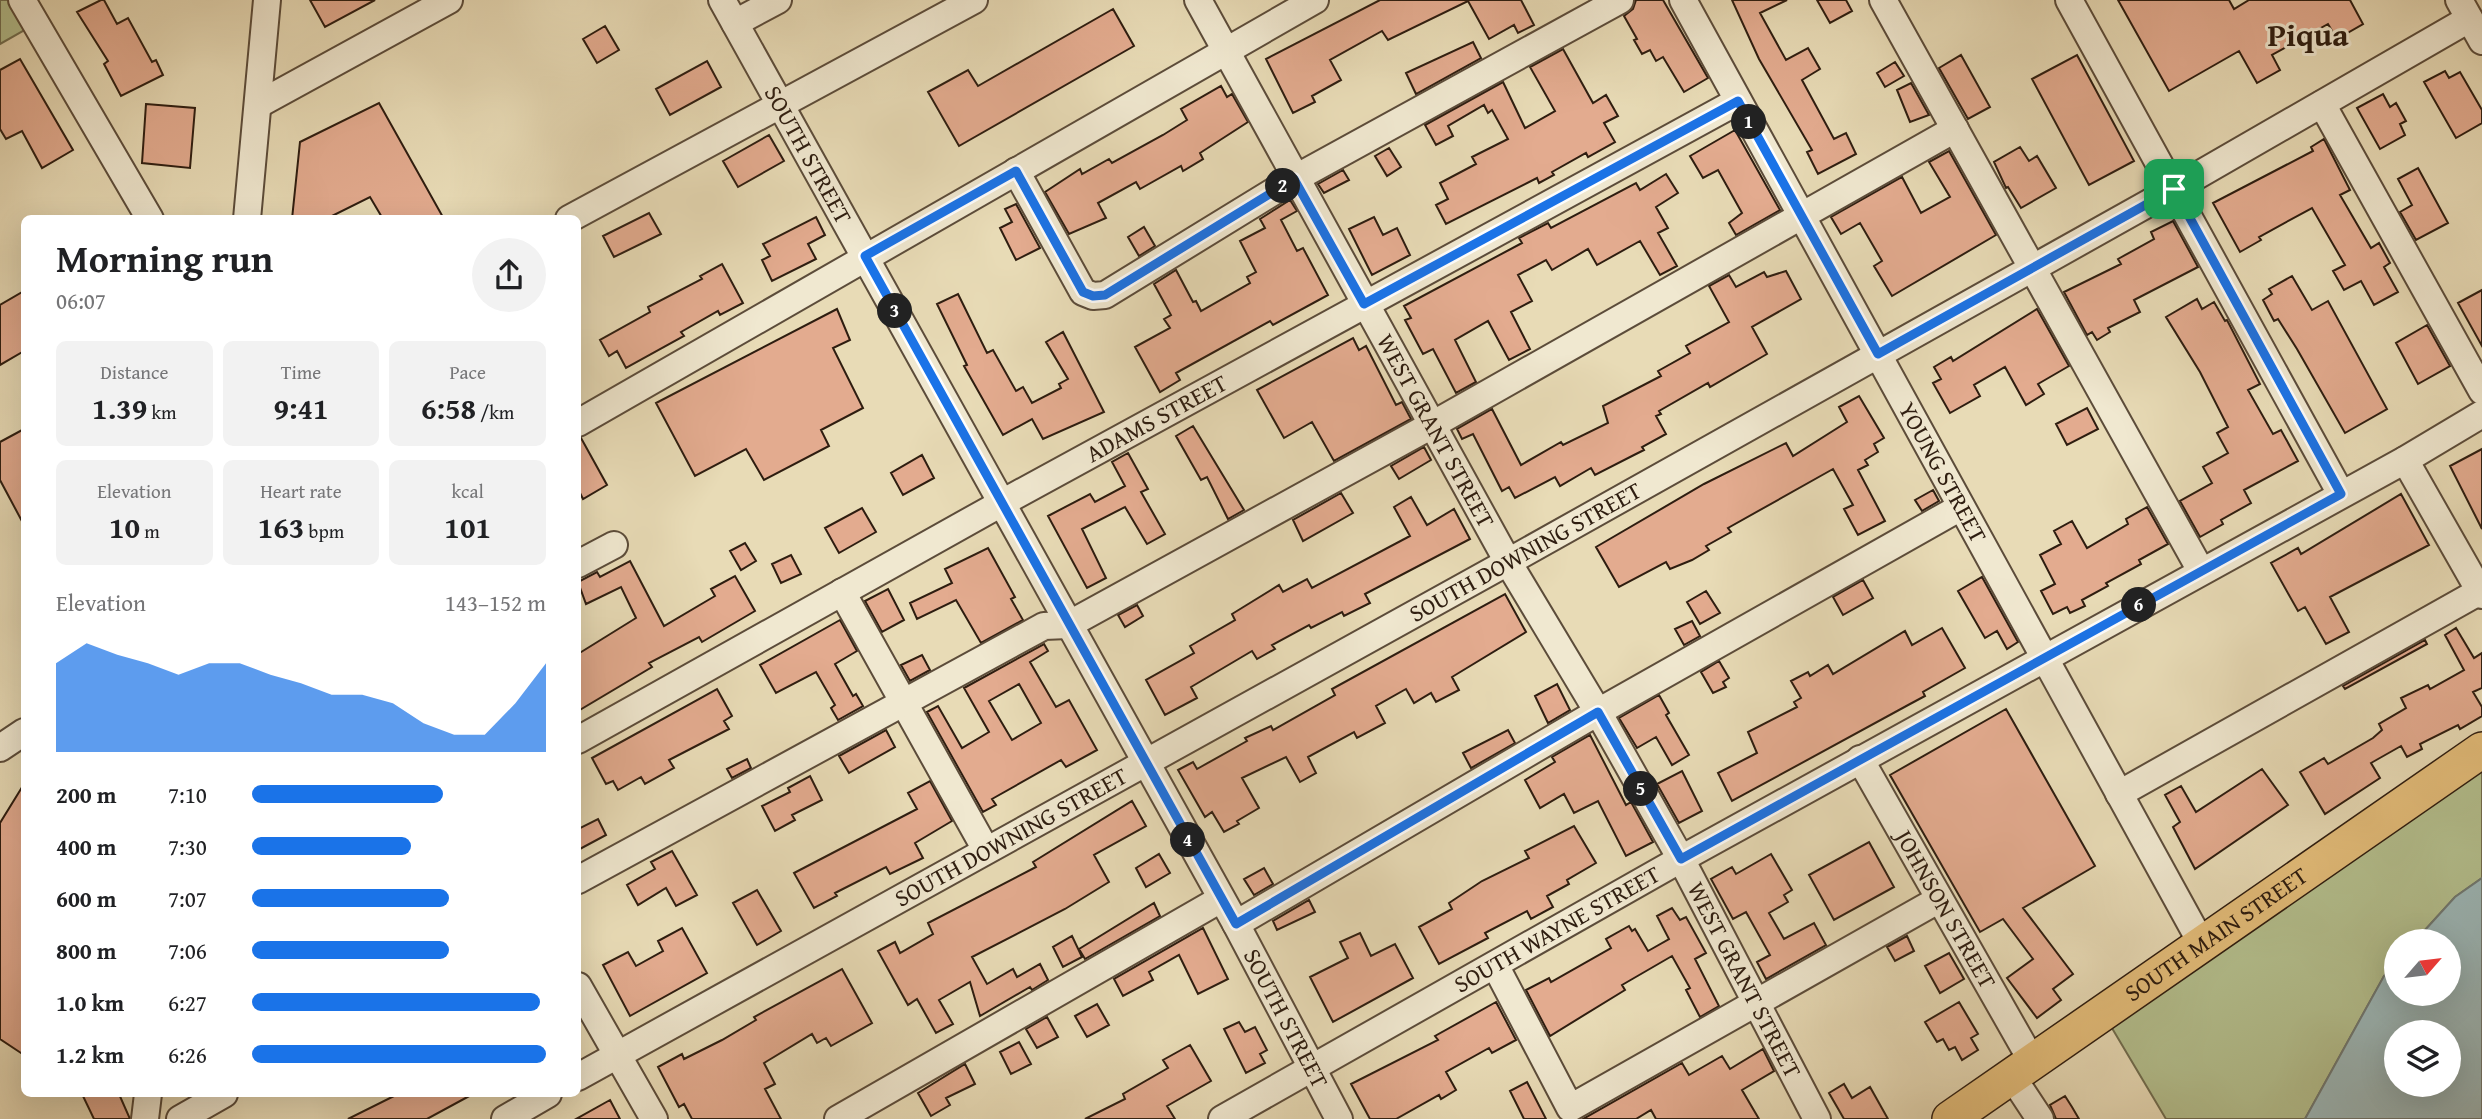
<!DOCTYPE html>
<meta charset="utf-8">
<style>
:root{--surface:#fff;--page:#f2f2f2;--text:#202124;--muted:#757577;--accent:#1a73e8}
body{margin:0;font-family:"Gentium Book Plus",serif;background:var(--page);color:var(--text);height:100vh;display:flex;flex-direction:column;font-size:26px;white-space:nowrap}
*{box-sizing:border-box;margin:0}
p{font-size:23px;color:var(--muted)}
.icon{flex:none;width:38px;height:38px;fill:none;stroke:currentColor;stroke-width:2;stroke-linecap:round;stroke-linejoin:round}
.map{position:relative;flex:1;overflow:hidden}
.side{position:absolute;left:21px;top:215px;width:560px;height:882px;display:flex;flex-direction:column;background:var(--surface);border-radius:10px;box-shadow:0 7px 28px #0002}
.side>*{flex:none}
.needle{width:46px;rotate:62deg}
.tools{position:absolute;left:2384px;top:929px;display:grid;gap:14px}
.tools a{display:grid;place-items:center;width:77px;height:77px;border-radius:50%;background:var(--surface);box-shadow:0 7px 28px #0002;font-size:35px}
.pin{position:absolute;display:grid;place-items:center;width:60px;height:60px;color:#fff;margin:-30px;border-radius:14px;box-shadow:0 4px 10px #0006}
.km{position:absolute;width:35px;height:35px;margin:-18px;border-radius:50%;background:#222;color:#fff;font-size:19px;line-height:35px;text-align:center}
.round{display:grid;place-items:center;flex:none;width:74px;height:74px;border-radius:37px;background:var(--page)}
.head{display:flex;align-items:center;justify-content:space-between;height:119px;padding:0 35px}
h1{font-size:38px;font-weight:800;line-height:52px}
.figures{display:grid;grid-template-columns:repeat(3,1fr);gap:10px;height:119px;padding:7px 35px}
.figures div{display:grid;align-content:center;border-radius:10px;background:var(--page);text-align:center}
.figures b{font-size:30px;font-weight:800}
.figures small{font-size:19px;font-weight:400}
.figures p{font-size:19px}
.chart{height:196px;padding:14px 35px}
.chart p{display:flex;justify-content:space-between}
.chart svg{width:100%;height:126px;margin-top:7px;fill:var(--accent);opacity:.7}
ul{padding:0 35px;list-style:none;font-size:23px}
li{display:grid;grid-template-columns:112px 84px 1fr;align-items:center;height:52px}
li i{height:18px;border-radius:9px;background:var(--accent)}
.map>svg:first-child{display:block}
</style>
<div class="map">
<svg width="2482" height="1119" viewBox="0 0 2482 1119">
<rect width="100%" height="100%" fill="#e8dbb6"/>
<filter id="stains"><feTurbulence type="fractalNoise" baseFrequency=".00286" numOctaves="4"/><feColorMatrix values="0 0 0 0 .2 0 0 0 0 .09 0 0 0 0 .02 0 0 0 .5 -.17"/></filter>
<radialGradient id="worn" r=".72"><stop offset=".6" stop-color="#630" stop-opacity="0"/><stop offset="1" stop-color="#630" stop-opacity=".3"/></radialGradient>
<path fill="#b4c08f" stroke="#716e50" stroke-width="2" d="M0,0H22L35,24L0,44Z
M2482,750V878L2455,897L2415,941L2396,942V963L2384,976L2305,1119H2166L2103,1013Z"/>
<path fill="#9cb8b9" stroke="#707a75" stroke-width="2" fill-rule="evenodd" d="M2482,878V1119H2305L2384,976L2396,963V994H2448V942L2415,941L2455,897ZM2396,1032H2448V1085H2396Z"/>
<path fill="#e3ab8f" stroke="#2e1d10" stroke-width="2" fill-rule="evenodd" d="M101,0H104L117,24L128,18L152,62L156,60L163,75L121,96L104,64L108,61L77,12Z
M310,0H375L325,27Z
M1380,0H1521L1534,25L1518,33L1514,25L1489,39L1468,1L1388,40L1382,31L1330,60L1341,80L1312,96L1315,102L1293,113L1266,59Z
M1636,0H1663L1708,78L1684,92L1663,57L1656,61L1650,50L1642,54L1634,40L1637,39L1624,16L1633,9Z
M1732,0H1787L1760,13L1786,60L1808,48L1820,69L1802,80L1834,139L1846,133L1856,154L1818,174L1807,152L1812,150L1759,59Z
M1817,0H1846L1852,11L1830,23Z
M2118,0H2229L2234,9L2249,0H2350L2363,24L2337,39L2328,24L2272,55L2280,70L2257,83L2239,51L2169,91Z
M1113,9L1134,46L959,146L928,92L968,70L978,86Z
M605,26L619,50L597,63L583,39Z
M1473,42L1481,58L1416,94L1406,73Z
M1563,49L1593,103L1606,95L1618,116L1604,123L1615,142L1588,157L1586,153L1552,172L1554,175L1539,183L1537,178L1446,224L1436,205L1448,199L1440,183L1476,164L1472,157L1508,139L1492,110L1488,113L1484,105L1448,126L1453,136L1436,145L1425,125L1503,82L1525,128L1555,111L1530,67Z
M1961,55L1990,107L1968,119L1939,68Z
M2077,55L2134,161L2089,185L2032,79Z
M20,59L73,150L42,168L22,131L6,139L0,129V70Z
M707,61L721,87L670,115L656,89Z
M1895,62L1904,76L1885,87L1877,73Z
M2445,71L2449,78L2460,72L2482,110V123L2456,138L2424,82Z
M1911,83L1929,115L1910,122L1897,90Z
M1221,86L1227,97L1232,94L1248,122L1200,153L1203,159L1183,171L1181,166L1140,189L1136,182L1098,203L1106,218L1069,234L1045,192L1080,169L1082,174L1109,159L1112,163L1163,135L1187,120L1181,109Z
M2383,94L2390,107L2396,103L2406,121L2400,124L2405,135L2380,149L2357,108Z
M379,103L444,219H383L370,197L326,219H292L300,142Z
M146,104L195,108L190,168L142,163Z
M1735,130L1780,210L1736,235L1729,223L1742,213L1718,170L1703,178L1690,156Z
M769,135L784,161L738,187L723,161Z
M2324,139L2350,190L2340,195L2371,248L2379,243L2390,263L2384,267L2398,292L2374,305L2361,281L2344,290L2333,271L2345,265L2312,208L2259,237L2261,240L2240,252L2213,203L2313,151L2311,147Z
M2020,147L2029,161L2037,156L2056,188L2021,208L2008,187L2006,188L1994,162Z
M1389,148L1401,167L1387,176L1375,156Z
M1949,151L1996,235L1892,296L1874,266L1882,261L1860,223L1841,234L1831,217L1902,177L1921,213L1950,197L1929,162Z
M2418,168L2448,223L2416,240L2400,212L2412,205L2398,179Z
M1343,170L1349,180L1324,193L1318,184Z
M1666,174L1678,193L1656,207L1668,228L1658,233L1677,266L1660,275L1640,241L1597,265L1588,249L1552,270L1546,260L1518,275L1532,301L1511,312L1530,349L1509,360L1488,321L1455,340L1476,382L1456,393L1433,349L1423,354L1405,320L1411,318L1404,306L1522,243L1519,238L1548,223L1551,228L1636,183L1640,190Z
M1290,200L1297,211L1281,220L1297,251L1303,248L1328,295L1273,325L1270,321L1176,373L1180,380L1160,392L1135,347L1170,328L1164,319L1171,315L1154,284L1176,270L1193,302L1196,301L1201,311L1250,283L1247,277L1256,272L1240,241L1265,228L1260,219Z
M1016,204L1040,248L1016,260L1000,228L1012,222L1005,209Z
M649,213L661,234L614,257L603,236Z
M816,217L825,235L808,244L816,259L772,281L762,260L770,256L763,244Z
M1374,217L1383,235L1397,228L1410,255L1372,275L1349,229Z
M2173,221L2198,267L2134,300L2140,312L2108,328L2110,332L2097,340L2092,332L2087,335L2064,292L2121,264L2118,259L2154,239L2151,232Z
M1144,227L1155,246L1139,256L1128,237Z
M722,264L743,303L720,315L718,311L681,332L684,336L626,368L617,351L609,356L600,340L650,312L648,307L702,279L700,276Z
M1786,271L1801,299L1752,327L1767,354L1710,387L1708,383L1659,411L1661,414L1656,416L1666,434L1642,447L1644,450L1634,455L1595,475L1591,468L1560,486L1555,477L1515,498L1509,487L1502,491L1473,434L1462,439L1457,429L1492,409L1521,465L1561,442L1563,445L1608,423L1603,406L1661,376L1658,371L1690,353L1686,346L1729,322L1709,286L1729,275L1736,287L1764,272L1767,277Z
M2292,276L2312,310L2328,301L2387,409L2345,433L2297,349L2278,319L2274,321L2263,300L2272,294L2269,289Z
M2482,290V346L2458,303Z
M24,291V351L0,365V305Z
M958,294L987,353L993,350L1016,391L1023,387L1032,403L1061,388L1059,384L1068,379L1046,342L1063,332L1104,412L1043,439L1032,419L1003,435L964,366L967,365L937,304Z
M2197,299L2202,309L2214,302L2225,321L2227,320L2260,384L2248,390L2273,434L2281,430L2298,461L2244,490L2251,503L2221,520L2223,524L2200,537L2180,501L2212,483L2203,467L2228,453L2217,433L2228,427L2200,372L2166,317Z
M837,309L850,340L833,348L863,408L821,430L829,446L764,480L746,449L695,476L656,403Z
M2037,309L2069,366L2038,384L2044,394L2026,405L2005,367L1974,385L1980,396L1950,413L1933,383L1941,379L1934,367L1951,357L1953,361Z
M2427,325L2450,366L2418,384L2396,343Z
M1353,338L1359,350L1366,346L1396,405L1402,402L1411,419L1334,461L1312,422L1284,438L1257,390Z
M1859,396L1884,438L1874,444L1878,452L1865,460L1868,465L1858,470L1885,521L1858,535L1844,509L1853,505L1833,469L1728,528L1731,532L1706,546L1709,550L1692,560L1670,569L1666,562L1619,587L1596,547L1704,484L1786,443L1793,456L1847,422L1839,407Z
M2087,408L2098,429L2067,445L2056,424Z
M1193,426L1244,510L1228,519L1207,477L1201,480L1176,436Z
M24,429V525L0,480V442Z
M581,438L607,485L583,499L578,489V439Z
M1424,447L1431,460L1399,479L1391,466Z
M2482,449V529L2450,466Z
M1128,453L1148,489L1141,492L1165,534L1147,544L1125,507L1082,529L1106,578L1087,588L1048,516L1090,494L1095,502L1125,486L1112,462Z
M922,455L934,478L903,495L891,473Z
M1933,490L1939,501L1922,511L1915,500Z
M1341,493L1353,513L1303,541L1293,520Z
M2401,494L2429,545L2330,597L2349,632L2326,644L2305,607L2298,611L2271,563L2298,548L2301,554Z
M1411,497L1427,525L1454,509L1470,539L1365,594L1370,603L1344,616L1342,612L1311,628L1309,625L1272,645L1275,649L1257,659L1252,651L1191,687L1197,698L1165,715L1146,680L1194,653L1190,646L1235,620L1232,614L1279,585L1283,592L1307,579L1312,588L1410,536L1394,507Z
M2147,507L2168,544L2139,560L2141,564L2106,583L2108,586L2082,600L2085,606L2070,613L2067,607L2053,614L2041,591L2055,584L2040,555L2061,544L2054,531L2072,521L2087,548L2128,524L2126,519Z
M862,508L876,532L839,553L825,528Z
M745,543L756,561L741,570L730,551Z
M988,548L1015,597L1011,599L1023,620L981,643L956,600L917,619L910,603L952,583L945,569Z
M791,555L801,574L781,583L772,564Z
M630,561L664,626L715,596L711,589L735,576L755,611L702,642L699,637L649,663L652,667L578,711V654L636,618L621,587L586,604L578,582L597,572L600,577Z
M1982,577L2018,642L2007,649L1997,631L1985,638L1958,591Z
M1863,580L1873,598L1843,615L1833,597Z
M888,589L904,620L882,632L865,601Z
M1706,591L1720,613L1700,624L1687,602Z
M1505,594L1526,632L1452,677L1459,690L1436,702L1431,693L1414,703L1406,689L1376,706L1385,723L1357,738L1354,732L1308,757L1316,773L1300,782L1286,757L1242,778L1259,808L1237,821L1239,824L1224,832L1212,812L1205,817L1178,770L1193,762L1197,769L1247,741L1245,738L1271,726L1273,730L1335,695L1332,689Z
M1137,605L1143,616L1125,627L1118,615Z
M840,620L857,651L835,664L853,696L856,694L863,706L838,720L831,708L835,705L816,672L776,693L760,665Z
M1692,621L1700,636L1684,645L1675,629Z
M1942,628L1965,668L1923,692L1925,696L1910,704L1732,801L1718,773L1757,753L1748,732L1797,707L1794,702L1801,698L1791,681L1808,672L1810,676L1828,665L1833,674L1905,631L1912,645Z
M2456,628L2474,658L2482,653V688L2473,692L2482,707V716L2460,729L2458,725L2420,744L2422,749L2407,757L2401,746L2371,763L2380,778L2325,814L2300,772L2324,758L2328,764L2373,738L2382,730L2379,724L2406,708L2401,698L2428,685L2430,689L2464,670L2445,635Z
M2425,640L2427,644L2345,689L2343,686Z
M1044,644L1048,651L1030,662L1056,707L1069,700L1097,750L1066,767L1061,760L992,799L996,805L983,812L927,712L938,706L962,748L989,732L964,688ZM1019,684L1041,723L1012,740L989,701Z
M922,655L930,670L910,681L901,665Z
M1719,661L1729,678L1723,682L1726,687L1713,693L1701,672Z
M1557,684L1570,710L1548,723L1535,696Z
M717,689L732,716L724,721L729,729L669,760L674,768L645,784L641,777L618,790L613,781L606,784L592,758Z
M1659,695L1669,713L1666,715L1689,755L1672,765L1656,737L1637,748L1619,718Z
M2006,709L2095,866L2023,908L2073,974L2053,989L2061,1000L2037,1018L2007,978L2033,959L2003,919L1980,932L1890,775Z
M886,730L895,747L849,773L839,756Z
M1508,730L1515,743L1471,768L1463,753Z
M1590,735L1626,805L1631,802L1653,842L1626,856L1598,801L1574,813L1564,794L1540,808L1525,780L1555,762L1552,757Z
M747,759L751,768L732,778L727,769Z
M2262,769L2288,805L2195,869L2173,827L2180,822L2165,795L2181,786L2196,812Z
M1682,771L1702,811L1679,823L1657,784Z
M810,776L822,800L792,815L795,820L775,831L762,806L790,792L788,788Z
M930,781L952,821L915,843L923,858L890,874L886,867L835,893L837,896L814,908L794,873L917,809L908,793Z
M24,784V1055L0,1039V823Z
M1132,801L1146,826L1094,855L1109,882L1065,909L972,957L987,984L1013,969L1017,977L1040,964L1048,980L1032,990L1030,987L980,1016L970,982L939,1000L953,1024L936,1033L917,999L908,1005L878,951L895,942L900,953L933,934L928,923L1036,867L1033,862Z
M598,819L606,835L578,850V829Z
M1574,826L1596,863L1567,880L1569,884L1547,896L1553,907L1531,919L1527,911L1485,933L1488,938L1439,964L1419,927L1452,909L1449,903L1482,881L1529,858L1525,851Z
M1869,842L1894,887L1834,920L1809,875Z
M672,851L697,895L676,906L666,888L638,905L627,885L655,869L651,862Z
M1159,854L1170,873L1146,887L1136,868Z
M1771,854L1792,890L1784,895L1788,902L1769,913L1784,939L1814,923L1826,945L1766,979L1757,962L1770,955L1746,912L1733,919L1711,879L1732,867L1736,874Z
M1264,868L1273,884L1254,895L1244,879Z
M757,890L781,931L757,945L733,903Z
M1309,900L1315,912L1277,930L1273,921Z
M1154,903L1160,916L1085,959L1079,949Z
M1672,908L1680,920L1686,917L1706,953L1695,959L1719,1006L1700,1017L1686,990L1690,988L1672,956L1622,985L1625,990L1550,1036L1526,990L1549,978L1551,982L1611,948L1606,939L1629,926L1632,931L1635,929L1648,951L1669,939L1657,916Z
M682,928L707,973L630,1016L603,965L628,952L636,966L663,951L658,941Z
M1203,928L1228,979L1198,994L1179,955L1149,972L1153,980L1123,996L1114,979Z
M1360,933L1371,956L1395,944L1413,978L1333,1022L1310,977L1348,958L1340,942Z
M1072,936L1082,957L1063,967L1053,947Z
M1907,936L1914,951L1895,961L1887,947Z
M1949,953L1964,979L1940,993L1925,966Z
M842,969L872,1023L831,1046L826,1038L817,1043L812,1034L764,1063L775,1084L765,1089L781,1119H692L684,1104L679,1107L658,1067L682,1054L684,1059L722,1040L756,1020L754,1017Z
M1496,1002L1516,1040L1492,1053L1489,1048L1446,1072L1456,1090L1441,1099L1439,1095L1396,1119H1370L1351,1084L1438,1040L1435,1036Z
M1959,1002L1978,1034L1971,1038L1978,1050L1962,1060L1955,1047L1949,1050L1943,1039L1937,1042L1925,1022Z
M1097,1004L1109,1025L1087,1037L1075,1016Z
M1047,1017L1058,1037L1037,1048L1026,1029Z
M1239,1022L1245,1032L1255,1027L1267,1050L1260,1054L1265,1063L1246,1073L1224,1029Z
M1019,1042L1031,1064L1011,1074L1000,1052Z
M1190,1045L1211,1081L1167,1106L1175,1119H1085L1125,1099L1123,1094L1168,1068L1163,1060Z
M1763,1049L1774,1071L1742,1090L1759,1119H1656L1651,1110L1636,1119H1583L1682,1063L1689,1075L1722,1056L1730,1069Z
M965,1064L975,1084L946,1098L950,1105L931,1116L918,1093Z
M1527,1082L1546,1119H1524L1510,1091Z
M1844,1084L1852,1098L1870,1087L1888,1119H1844L1829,1093Z
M82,1094H119L130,1119H94Z
M398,1094H473L427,1119H348Z
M2065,1096L2072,1107L2079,1119H2056L2050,1105Z
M610,1100L620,1119H576Z"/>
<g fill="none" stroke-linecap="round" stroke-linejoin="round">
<g stroke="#5c4c3a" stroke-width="30">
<g id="minor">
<path d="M22,0L150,219"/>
<path id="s1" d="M722,0L1236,924L1339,1119"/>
<path id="s2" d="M1198,0L1508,562L1598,712L1681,859L1817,1119"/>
<path id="s3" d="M1683,0L2203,946"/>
<path d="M1883,0L2201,571"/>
<path d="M2069,0L2341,494"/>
<path d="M2459,0L2482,41"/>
<path d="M735,23L778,0"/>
<path d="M259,104L449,0"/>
<path d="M2322,104L2482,391"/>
<path d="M1016,171L1083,292L1093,296L1105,295L1294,179L1620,0"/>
<path d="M247,219L267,0"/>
<path d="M569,219L974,0"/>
<path d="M578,423L1315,0"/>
<path d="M2405,460L2482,595"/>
<path d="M578,564L614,545"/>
<path d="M842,592L986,850"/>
<path id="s4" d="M578,740L1000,504L1738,101"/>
<path d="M0,748L24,732"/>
<path id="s5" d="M1860,759L2032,1061"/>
<path d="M2119,794L2482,590"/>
<path d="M578,880L1044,626L1068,625L1432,425L1955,129"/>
<path d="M1236,924L1598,712L1961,507"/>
<path d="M1495,965L1570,1108L1938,900"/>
<path d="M578,986L654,1119"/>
<path d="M2011,1075L2040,1119"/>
<path id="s6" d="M578,1077L1508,562L2174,189L2469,19"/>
<path d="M145,1119L148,1094"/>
<path d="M180,1119L224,1094"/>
<path d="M505,1119L548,1094"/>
<path d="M838,1119L1221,899"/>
<path id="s7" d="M1222,1119L1681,859L2405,460L2482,414"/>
</g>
</g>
<g stroke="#2e1d10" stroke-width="38">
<g id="major">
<path id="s8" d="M1950,1119L2482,750"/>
</g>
</g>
<use href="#minor" stroke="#f0e8d0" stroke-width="26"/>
<use href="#major" stroke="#e4be7b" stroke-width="35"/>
</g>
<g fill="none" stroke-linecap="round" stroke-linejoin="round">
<g stroke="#fff" stroke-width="14">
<path id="route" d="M1738,101L1878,354L2174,189L2341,494L1681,859L1598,712L1236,924L865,256L1016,171L1083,292L1093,296L1105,295L1294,179L1364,304Z"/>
</g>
<use href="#route" stroke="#1a73e8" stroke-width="9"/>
</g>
<g text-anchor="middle" stroke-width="6" stroke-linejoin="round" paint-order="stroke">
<g font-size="24" fill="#2e1d10" stroke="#f0e8d0">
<text dy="8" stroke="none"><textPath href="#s1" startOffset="177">SOUTH STREET</textPath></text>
<text dy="8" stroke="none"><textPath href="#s4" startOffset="662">ADAMS STREET</textPath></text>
<text dy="8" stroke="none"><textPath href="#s2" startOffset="492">WEST GRANT STREET</textPath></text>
<text dy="8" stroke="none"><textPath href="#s3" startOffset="539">YOUNG STREET</textPath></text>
<text dy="8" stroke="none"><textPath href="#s6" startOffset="1083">SOUTH DOWNING STREET</textPath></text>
<text dy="8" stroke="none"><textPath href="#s6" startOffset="495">SOUTH DOWNING STREET</textPath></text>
<text dy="8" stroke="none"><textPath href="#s5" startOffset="173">JOHNSON STREET</textPath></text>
<text dy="8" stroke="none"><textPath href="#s7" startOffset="385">SOUTH WAYNE STREET</textPath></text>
<text dy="8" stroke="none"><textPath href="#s8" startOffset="324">SOUTH MAIN STREET</textPath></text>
<text dy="8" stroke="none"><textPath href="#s2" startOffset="1122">WEST GRANT STREET</textPath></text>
<text dy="8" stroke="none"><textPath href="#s1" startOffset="1164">SOUTH STREET</textPath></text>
</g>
<g font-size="32" font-weight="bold" fill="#2e1d10" stroke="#f0e8d0">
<text x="2308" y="46">Piqua</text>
</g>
</g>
<rect width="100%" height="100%" filter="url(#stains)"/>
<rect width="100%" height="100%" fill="url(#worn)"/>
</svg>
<div class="tools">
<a><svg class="needle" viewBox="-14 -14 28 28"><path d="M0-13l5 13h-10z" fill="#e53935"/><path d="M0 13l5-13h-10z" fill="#757577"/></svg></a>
<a><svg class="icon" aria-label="layers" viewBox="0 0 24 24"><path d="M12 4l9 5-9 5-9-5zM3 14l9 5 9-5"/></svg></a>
</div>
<div class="pin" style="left:2174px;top:189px;background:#1e9e55"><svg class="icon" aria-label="arrive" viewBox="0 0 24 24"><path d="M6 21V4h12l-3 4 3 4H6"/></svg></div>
<b class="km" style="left:1749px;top:122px">1</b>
<b class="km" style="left:1283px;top:186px">2</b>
<b class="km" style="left:895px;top:311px">3</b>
<b class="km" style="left:1188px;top:840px">4</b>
<b class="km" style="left:1641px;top:789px">5</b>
<b class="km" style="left:2139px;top:605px">6</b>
<section class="side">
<div class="head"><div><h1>Morning run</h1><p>06:07</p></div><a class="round"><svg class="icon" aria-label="share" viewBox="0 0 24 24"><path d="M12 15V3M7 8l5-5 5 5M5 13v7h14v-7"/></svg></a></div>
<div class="figures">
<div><p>Distance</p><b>1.39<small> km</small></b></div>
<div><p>Time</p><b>9:41</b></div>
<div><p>Pace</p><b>6:58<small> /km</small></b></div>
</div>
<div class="figures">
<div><p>Elevation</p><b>10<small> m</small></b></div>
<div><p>Heart rate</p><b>163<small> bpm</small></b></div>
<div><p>kcal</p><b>101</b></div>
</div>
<div class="chart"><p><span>Elevation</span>143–152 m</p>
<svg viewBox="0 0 160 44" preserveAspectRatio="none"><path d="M0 44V13L10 6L20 10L30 13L40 17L50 13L60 13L70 17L80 20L90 24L100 24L110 27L120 34L130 38L140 38L150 27L160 13V44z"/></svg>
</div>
<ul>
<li><b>200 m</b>7:10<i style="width:65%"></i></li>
<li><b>400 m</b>7:30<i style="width:54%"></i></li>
<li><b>600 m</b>7:07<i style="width:67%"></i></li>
<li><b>800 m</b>7:06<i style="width:67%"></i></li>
<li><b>1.0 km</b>6:27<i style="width:98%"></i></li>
<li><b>1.2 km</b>6:26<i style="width:100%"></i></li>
</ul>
</section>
</div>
